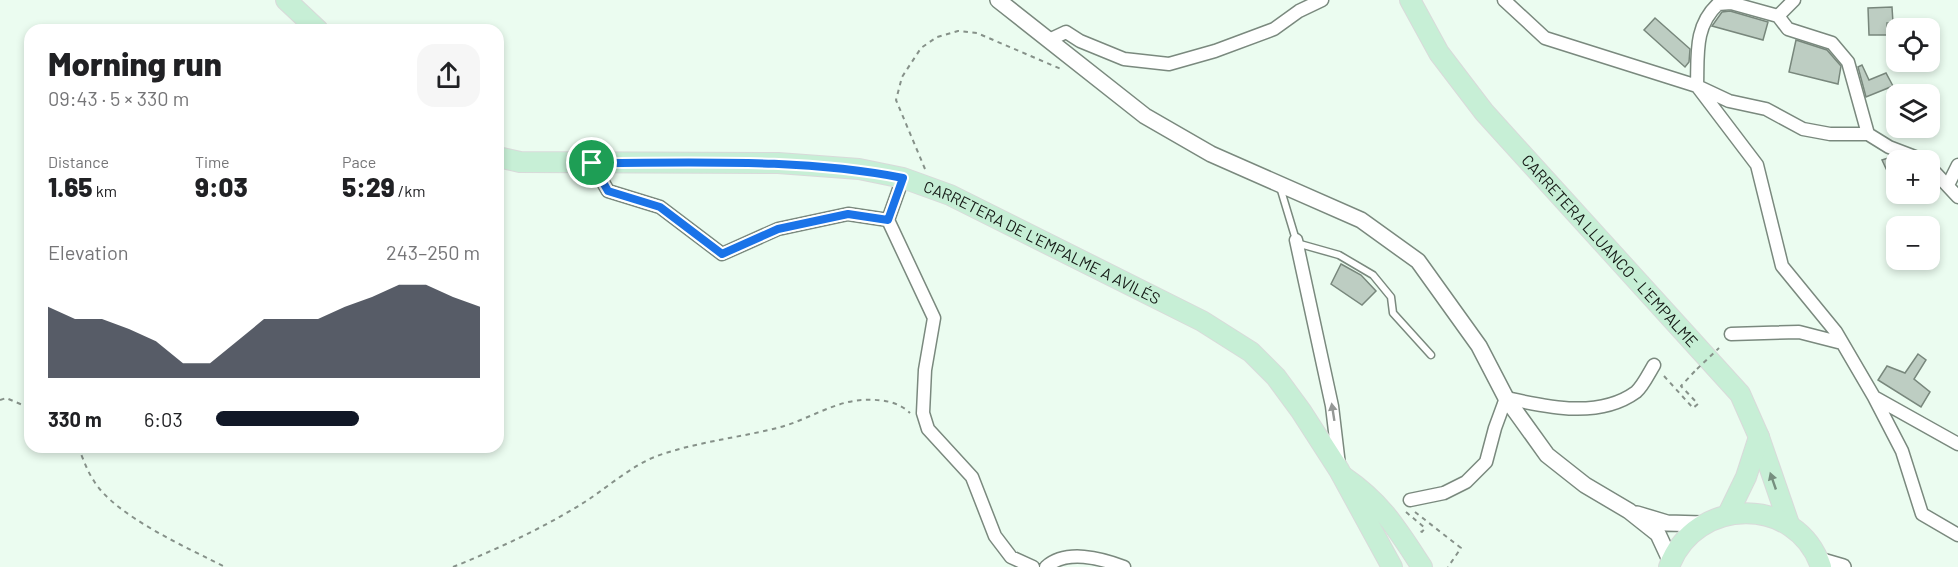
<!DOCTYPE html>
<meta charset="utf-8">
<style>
:root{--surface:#fff;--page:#f6f6f6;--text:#202124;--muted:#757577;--accent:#111827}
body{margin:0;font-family:Barlow,sans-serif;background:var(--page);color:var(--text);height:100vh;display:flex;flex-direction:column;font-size:22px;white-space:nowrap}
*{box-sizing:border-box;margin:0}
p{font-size:20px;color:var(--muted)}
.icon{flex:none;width:33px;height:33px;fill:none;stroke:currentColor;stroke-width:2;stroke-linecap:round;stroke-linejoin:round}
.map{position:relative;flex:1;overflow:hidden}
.drawer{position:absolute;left:24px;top:24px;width:480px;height:429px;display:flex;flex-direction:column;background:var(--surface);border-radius:18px;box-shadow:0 3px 9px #0003}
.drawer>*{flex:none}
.fabs{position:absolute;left:1886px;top:18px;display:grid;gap:12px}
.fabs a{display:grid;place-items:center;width:54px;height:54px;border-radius:12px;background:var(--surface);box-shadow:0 3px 9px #0003;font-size:30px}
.pin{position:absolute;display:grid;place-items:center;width:51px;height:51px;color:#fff;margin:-26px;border:3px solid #fff;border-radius:50%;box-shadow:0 2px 6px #0007}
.round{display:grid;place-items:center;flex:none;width:63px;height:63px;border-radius:18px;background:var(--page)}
.overview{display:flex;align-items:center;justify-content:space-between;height:102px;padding:0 24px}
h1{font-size:33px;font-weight:800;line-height:45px}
.metrics{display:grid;grid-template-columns:repeat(3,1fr);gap:9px;height:102px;padding:6px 24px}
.metrics div{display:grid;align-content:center}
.metrics b{font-size:26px;font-weight:800}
.metrics small{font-size:16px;font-weight:400}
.metrics p{font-size:16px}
.chart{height:168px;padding:12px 24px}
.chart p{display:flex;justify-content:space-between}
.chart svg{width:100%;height:108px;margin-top:6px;fill:var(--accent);opacity:.7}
ul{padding:0 24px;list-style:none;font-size:20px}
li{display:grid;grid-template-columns:96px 72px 1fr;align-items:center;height:45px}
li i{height:15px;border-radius:8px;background:var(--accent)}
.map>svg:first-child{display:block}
</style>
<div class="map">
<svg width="1958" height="567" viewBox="0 0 1958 567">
<rect width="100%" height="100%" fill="#ebfcf0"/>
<path fill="#bdcdc2" stroke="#78877c" stroke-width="1.5" d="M1892,7L1893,23H1887V35H1869L1868,8Z
M1730,11L1768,22L1763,40L1712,26L1722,12Z
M1655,18L1690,49L1689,62L1685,67L1644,30Z
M1796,40L1827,50L1841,66L1838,84L1789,72Z
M1862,65L1869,80L1886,73L1893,86L1866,97L1858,67Z
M1891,157L1896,159V190L1882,160Z
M1341,264L1361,275L1376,291L1362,305L1331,284Z
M1918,354L1926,360L1914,379L1930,392L1921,407L1878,380L1887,366L1905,373Z"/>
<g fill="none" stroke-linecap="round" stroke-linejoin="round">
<g stroke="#7a897e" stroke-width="9">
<path id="service" d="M1280,187L1296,240L1300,244L1339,255L1373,275L1391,297L1393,313L1431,355"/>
</g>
<g stroke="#7a897e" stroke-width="15">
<path id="minor" d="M1504,0L1545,38L1697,86L1757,165L1782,266L1836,332L1874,397L1958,444
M1778,16L1794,0
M1049,40L1066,32L1080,41L1124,59L1169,64L1215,51L1274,29L1299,11L1322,0
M1868,134L1848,62L1832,43L1788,29L1778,16L1731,3L1718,4C1694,26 1698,55 1697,86L1729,101L1766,109L1803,129L1830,134H1868L1889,147L1923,160
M592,163L608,191L660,207L722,254L778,229L848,214L888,220
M1929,166L1958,197
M903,178L888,220L934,318L925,370L923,413L928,429L972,477L995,536L1011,557L1033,567
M1948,185L1958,165
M1296,240L1332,406L1339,465
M1731,334L1799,332L1842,343
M1874,397L1902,451L1922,514L1958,535
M1410,500L1444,493L1466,482L1486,462L1495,428L1506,398C1547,407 1599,419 1636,392C1643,386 1649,373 1654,365
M1046,567C1066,549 1101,558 1124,567"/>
</g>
<g stroke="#7a897e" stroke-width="18">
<path id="tertiary" d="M998,0L1145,116L1211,154L1361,220L1418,261L1479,346L1506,398L1547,455L1585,485L1629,511L1658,534L1671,562
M1637,514L1667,523L1702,524
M1819,560L1843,567"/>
</g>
<g stroke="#d9dada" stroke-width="22">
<g id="primary">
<path d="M286,0L318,30"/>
<path id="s1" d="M1410,0L1439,53L1484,112L1740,394L1759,437L1789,524"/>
<path id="s2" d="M498,157L520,162L778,163L859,169L903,178L950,195L1202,321L1251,352L1276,377L1301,411L1339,470L1392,567"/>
<path d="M1344,477C1382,503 1397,529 1422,567"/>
<path d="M1728,514L1746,477L1759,437"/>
<path d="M1669,567C1695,496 1797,495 1821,567"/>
</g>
</g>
<path stroke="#869189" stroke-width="2" stroke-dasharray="4.5 4.5" stroke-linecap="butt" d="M925,169L896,100L902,77L921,48L937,37L958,31L977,33L1061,69
M1664,376L1693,408L1698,404L1681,386L1695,371
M0,400L6,398L30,408
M78,447C83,458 87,471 94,481C115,516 188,548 225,567
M1406,512L1425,528L1422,532L1417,529
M1415,512L1461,548L1448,567
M453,567C497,549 539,530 580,505C603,491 632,465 657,456C696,442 737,438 777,428C806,421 834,401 863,400C880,399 898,401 910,413"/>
<use href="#service" stroke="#fff" stroke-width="6"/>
<use href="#minor" stroke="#fff" stroke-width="12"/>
<use href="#tertiary" stroke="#fff" stroke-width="15"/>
<use href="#primary" stroke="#c7efd6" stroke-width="20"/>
<path stroke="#869189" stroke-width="2" stroke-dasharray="4.5 4.5" stroke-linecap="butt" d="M1697,369L1719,348"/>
</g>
<defs><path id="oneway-solid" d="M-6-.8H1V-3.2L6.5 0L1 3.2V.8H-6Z" transform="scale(1.5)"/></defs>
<use fill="#959896" href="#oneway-solid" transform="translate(1333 412) rotate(-99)"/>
<use fill="#768f7f" href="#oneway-solid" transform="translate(1773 481) rotate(-109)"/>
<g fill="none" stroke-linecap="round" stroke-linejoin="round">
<g stroke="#fff" stroke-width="12">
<path id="route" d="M592,163C696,163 801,158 903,178L888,220L848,214L778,229L722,254L660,207L608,191Z"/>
</g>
<use href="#route" stroke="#1a73e8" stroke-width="8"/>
</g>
<g text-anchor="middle" stroke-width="6" stroke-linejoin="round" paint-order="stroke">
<g font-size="16" fill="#141915" stroke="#fff">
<text dy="6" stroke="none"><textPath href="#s2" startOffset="560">CARRETERA DE L'EMPALME A AVILÉS</textPath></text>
<text dy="6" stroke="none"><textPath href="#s1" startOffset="322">CARRETERA LLUANCO - L'EMPALME</textPath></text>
</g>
</g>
</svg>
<div class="fabs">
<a><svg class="icon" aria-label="locate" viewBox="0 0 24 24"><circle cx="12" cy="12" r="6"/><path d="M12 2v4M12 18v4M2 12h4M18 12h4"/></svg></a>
<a><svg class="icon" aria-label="layers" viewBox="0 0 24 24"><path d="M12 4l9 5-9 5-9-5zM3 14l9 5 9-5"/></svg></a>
<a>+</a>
<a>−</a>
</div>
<div class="pin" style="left:592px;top:163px;background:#1e9e55"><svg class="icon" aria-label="arrive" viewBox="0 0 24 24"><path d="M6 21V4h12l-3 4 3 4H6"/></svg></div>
<section class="drawer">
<div class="overview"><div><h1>Morning run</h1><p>09:43 · 5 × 330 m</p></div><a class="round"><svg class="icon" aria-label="share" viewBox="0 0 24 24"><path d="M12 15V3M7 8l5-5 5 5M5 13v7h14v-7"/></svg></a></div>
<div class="metrics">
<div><p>Distance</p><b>1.65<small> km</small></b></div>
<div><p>Time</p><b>9:03</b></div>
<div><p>Pace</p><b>5:29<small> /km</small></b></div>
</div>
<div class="chart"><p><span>Elevation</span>243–250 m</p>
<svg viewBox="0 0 160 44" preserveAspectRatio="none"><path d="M0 44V15L10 20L20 20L30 24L40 29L50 38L60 38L70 29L80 20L90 20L100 20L110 15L120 11L130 6L140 6L150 11L160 15V44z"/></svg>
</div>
<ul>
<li><b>330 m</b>6:03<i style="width:54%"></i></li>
</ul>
</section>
</div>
